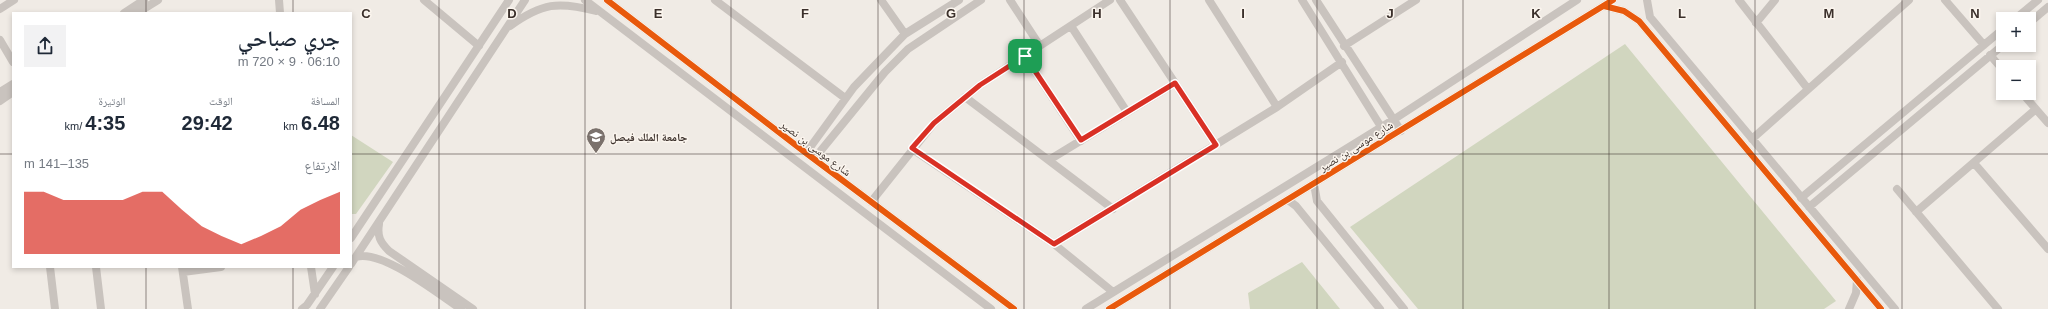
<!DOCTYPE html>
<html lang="ar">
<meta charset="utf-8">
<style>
:root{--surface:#fff;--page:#f2f2f3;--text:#1f2937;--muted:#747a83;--accent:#d93025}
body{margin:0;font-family:Helvetica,"Noto Naskh Arabic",sans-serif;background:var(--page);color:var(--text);direction:rtl;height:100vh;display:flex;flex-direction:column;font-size:15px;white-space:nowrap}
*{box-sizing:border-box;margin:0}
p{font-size:13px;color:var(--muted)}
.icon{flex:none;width:22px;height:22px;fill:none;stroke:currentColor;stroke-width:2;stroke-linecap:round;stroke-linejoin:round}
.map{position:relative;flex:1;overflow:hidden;direction:ltr}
.panel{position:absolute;left:12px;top:12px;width:340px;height:256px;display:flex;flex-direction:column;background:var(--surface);border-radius:0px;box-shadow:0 2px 6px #0003;direction:rtl}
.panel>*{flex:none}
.controls{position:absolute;left:1996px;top:12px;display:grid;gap:8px}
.controls a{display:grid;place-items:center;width:40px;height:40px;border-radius:0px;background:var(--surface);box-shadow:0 2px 6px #0003;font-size:20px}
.pin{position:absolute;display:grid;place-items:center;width:34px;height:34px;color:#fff;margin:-17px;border-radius:8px;box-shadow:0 2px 6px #0006}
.round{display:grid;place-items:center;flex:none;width:42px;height:42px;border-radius:0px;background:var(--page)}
.summary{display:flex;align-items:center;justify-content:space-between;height:68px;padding:0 12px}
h1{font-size:22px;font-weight:600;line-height:30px}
.metrics{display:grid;grid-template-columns:repeat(3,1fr);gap:6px;height:68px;padding:4px 12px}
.metrics div{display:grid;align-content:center}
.metrics b{font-size:20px;font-weight:600}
.metrics small{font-size:11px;font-weight:400}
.metrics p{font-size:11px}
.chart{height:112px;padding:8px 12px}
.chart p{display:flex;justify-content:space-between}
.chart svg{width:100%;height:72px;margin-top:4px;fill:var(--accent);opacity:.7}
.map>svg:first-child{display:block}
</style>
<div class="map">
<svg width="2048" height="309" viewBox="0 0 2048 309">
<rect width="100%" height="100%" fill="#f0ebe5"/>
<path fill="#d1d6bf" d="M1625,44L1836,301L1824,309H1418L1350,227Z
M351,135L393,162L356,214H351Z
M1302,262L1340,309H1250L1248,293Z"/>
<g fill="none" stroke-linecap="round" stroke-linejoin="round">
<path stroke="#c9c3be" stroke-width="8" d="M279,0L280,13
M424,0L479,46
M585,0L991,309
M607,0L806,153L1014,309
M715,0L845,98
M881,0L905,34
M1010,0L1040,46
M1120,0L1216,145
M1209,0L1277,107
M1302,0L1388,138
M1316,0L1401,131
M1647,0L1650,17L1895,309
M1739,0L1808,89
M1945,0L1984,45
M1604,6L1624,11L1639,21L1881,309
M0,9L14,0
M124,13L144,0
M137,13L158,0
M2015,19L2038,0
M1756,23L1775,0
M2029,23L2048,7
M510,26C542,3 558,1 596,11
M1071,26L1127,112
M0,40L13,62
M1344,46L1416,0
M1990,55L2003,70
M1025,56L1081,141
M0,92L13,84
M2022,93L2048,123
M965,97L1113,209
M0,101L13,92
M1752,139L1909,0
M912,149L1054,244L1113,292
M806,153L854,87L905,34L959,0
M814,159L885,72L908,49L981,0
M1049,160L1175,83
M1974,163L2048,249
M1314,184L1317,201L1404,309
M1897,189L1998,309
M1801,198L2003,29
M1288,200L1296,206L1380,309
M871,202L934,123L980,85L1110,0
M1809,207L2003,45
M1916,212L2036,109
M379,224C377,236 380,242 389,251L473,309
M351,238L509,0
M1054,244L1277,107L1342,62
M356,257C382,249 438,294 461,309
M351,264L525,0
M50,267L55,309
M96,267L101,309
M182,267L188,309
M311,267L315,294
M183,272L221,267
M302,309L307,305L333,267
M320,309L349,267
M1086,309L1393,120L1577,0
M1109,309L1613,0
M1849,309L1856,293L1857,280"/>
<g stroke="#fbf5ee" stroke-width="8">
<path id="cycleway" d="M607,0L806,153L1014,309
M1604,6L1624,11L1639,21L1881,309
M1109,309L1613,0"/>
</g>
<use href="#cycleway" stroke="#e8590c" stroke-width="6"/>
</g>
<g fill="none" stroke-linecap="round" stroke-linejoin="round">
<g stroke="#fff" stroke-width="8">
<path id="route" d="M1025,56L1081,140L1175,83L1216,145L1054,244L912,148L934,123L980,85Z"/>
</g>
<use href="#route" stroke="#d93025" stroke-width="5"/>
</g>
<path fill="none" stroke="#3b302b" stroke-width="1" stroke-opacity="0.55" d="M146,0V13M293,0V13M439,0V309M585,0V309M731,0V309M878,0V309M1024,0V309M1170,0V309M1317,0V309M1463,0V309M1609,0V309M1755,0V309M1902,0V309M0,154H13M351,154H2048M146,267V309M293,267V309"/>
<defs>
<g id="university-pin" transform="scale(1)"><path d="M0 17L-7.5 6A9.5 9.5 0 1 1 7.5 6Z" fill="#7a716c" stroke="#fbf5ee"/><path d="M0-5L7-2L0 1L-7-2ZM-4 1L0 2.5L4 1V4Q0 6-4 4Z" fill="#fff"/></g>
</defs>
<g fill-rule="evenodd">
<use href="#university-pin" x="596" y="137"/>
</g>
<g text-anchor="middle" stroke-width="3" stroke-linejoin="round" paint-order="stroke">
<g font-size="11" font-weight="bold" fill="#3b302b" stroke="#fbf5ee" text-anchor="start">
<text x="610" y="141">جامعة الملك فيصل</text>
</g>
<g font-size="11" fill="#3b302b" stroke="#fbf5ee">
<text transform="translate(1356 146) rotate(-32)" y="4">شارع موسى بن نصير</text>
<text transform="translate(816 148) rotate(37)" y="4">شارع موسى بن نصير</text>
</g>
</g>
<g font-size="13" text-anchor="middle" font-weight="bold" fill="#3b302b" stroke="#fbf5ee" stroke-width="3" stroke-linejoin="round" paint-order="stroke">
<text x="366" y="18">C</text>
<text x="512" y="18">D</text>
<text x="658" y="18">E</text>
<text x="805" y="18">F</text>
<text x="951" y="18">G</text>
<text x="1097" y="18">H</text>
<text x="1243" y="18">I</text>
<text x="1390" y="18">J</text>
<text x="1536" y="18">K</text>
<text x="1682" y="18">L</text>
<text x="1829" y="18">M</text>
<text x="1975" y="18">N</text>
</g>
</svg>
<div class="controls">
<a>+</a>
<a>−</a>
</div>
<div class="pin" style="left:1025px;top:56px;background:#1e9e55"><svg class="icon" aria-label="arrive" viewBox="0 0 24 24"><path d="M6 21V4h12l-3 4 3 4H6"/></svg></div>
<section class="panel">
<div class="summary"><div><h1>جري صباحي</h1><p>06:10 · 9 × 720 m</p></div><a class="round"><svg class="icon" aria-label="share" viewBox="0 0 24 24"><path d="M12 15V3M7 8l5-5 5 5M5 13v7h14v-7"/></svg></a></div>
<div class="metrics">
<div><p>المسافة</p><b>6.48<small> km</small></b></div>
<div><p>الوقت</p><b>29:42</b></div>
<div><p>الوتيرة</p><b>4:35<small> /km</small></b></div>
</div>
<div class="chart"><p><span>الارتفاع</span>135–141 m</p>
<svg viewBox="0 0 160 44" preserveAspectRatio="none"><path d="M0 44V6L10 6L20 11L30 11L40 11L50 11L60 6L70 6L80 17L90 27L100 33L110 38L120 33L130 27L140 17L150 11L160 6V44z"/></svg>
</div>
</section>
</div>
